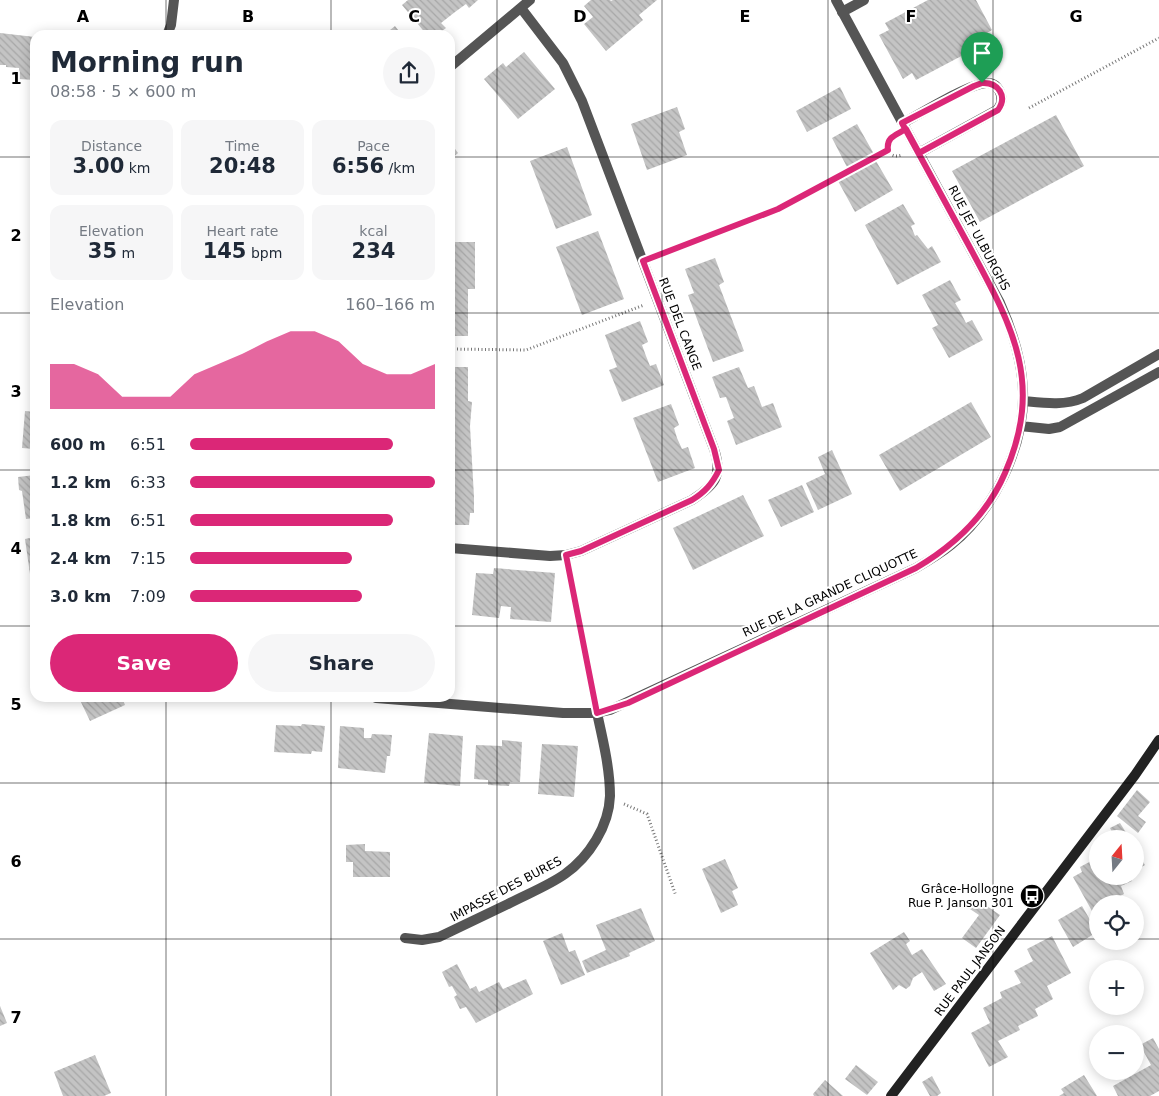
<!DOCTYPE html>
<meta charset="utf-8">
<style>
:root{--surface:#fff;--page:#f6f6f7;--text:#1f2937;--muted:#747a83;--accent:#db2777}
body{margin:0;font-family:"DejaVu Sans",sans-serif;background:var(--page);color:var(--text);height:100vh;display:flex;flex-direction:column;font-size:19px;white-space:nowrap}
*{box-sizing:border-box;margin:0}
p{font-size:16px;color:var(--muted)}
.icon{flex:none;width:28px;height:28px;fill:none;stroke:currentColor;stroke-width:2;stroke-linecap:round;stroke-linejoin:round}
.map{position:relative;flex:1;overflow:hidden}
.details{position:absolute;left:30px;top:30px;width:425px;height:672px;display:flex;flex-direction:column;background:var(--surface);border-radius:15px;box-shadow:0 2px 12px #0003}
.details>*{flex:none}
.needle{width:32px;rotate:18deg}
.tools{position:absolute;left:1089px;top:830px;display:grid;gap:10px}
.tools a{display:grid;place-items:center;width:55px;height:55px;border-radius:50%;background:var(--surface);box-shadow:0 2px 12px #0003;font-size:25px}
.pin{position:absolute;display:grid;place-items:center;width:42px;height:42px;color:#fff;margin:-51px -21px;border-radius:50% 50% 50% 0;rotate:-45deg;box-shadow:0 0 5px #0007}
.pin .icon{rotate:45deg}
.round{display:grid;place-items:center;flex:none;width:52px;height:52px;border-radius:26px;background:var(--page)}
.summary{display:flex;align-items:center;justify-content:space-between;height:85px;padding:0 20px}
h1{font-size:28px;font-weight:600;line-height:38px}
.metrics{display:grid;grid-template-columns:repeat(3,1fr);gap:8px;height:85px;padding:5px 20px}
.metrics div{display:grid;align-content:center;border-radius:12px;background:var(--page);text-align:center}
.metrics b{font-size:21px;font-weight:600}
.metrics small{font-size:14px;font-weight:400}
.metrics p{font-size:14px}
.chart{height:140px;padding:10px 20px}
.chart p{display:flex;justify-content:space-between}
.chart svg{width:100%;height:90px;margin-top:5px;fill:var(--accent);opacity:.7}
.button{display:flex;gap:10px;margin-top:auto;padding:10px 20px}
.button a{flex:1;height:58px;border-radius:30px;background:var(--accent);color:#fff;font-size:20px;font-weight:600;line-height:58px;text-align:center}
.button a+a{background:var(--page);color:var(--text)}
ul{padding:0 20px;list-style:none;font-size:16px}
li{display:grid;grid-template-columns:80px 60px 1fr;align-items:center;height:38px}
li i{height:12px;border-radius:6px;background:var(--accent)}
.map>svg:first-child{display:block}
</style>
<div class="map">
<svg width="1159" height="1096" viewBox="0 0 1159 1096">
<defs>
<pattern id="building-back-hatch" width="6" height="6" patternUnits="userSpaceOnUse" patternTransform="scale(1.25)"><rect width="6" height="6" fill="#c4c4c4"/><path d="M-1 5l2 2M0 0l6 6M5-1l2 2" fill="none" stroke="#a7a7a7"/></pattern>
</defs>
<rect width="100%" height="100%" fill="#fff"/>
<path fill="url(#building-back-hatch)" d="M408,0H478L469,8L466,4L455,12L441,23L446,28L437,35H427L402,5Z
M591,0H610L611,1L613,0H657L639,15L643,20L606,51L584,24L593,17L584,6Z
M928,0H976L992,30L982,36L986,43L916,80L912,73L903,79L879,35L889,30L885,23Z
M395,26L402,35H384Z
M58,31L102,34V35H58Z
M0,33L35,37V80L19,79V68L6,67V65H0Z
M524,52L555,89L518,119L484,79L503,63L506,67Z
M840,87L851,109L807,132L796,111Z
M677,107L685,129L679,132L687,155L647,170L631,124Z
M1056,115L1084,166L980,222L952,171Z
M857,124L874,154L848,169L832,138Z
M450,142L458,153L450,160Z
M567,147L592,215L556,229L530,161Z
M876,161L893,190L855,212L838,181Z
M903,204L915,224L911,226L915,236L917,235L928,249L932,246L941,262L897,285L865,225Z
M598,231L624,299L582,315L556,247Z
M450,242H475V289H468V336H450Z
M715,258L724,282L719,285L744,351L713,362L688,295L694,293L685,269Z
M950,280L961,300L955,303L961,313L966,323L972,320L983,340L949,358L932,328L938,325L922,295Z
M640,321L648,342L642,345L646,356L650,366L656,364L664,385L622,402L609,370L617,367L605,335Z
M450,367H468V401L472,402L470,426L474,497V513H470L469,525H450Z
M739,367L748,388L754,386L762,407L773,403L782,427L736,445L727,421L734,418L726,397L720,398L712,377Z
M971,402L991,437L900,491L879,455Z
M671,404L679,425L674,428L677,438L682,449L688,447L695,468L658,482L633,418Z
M25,411L35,412V449L22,448Z
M832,450L852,494L818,510L806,483L825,474L818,457Z
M35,475V518L26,519L22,491L19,490L18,477Z
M802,485L814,512L781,527L768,500Z
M743,495L764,536L693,570L673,528Z
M35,537V581H31L25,539Z
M494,568L555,573L551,622L510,619L511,607L501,606L499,618L472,615L476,573L493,574Z
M450,579L455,580L452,612H450Z
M79,698H122L125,705L90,721Z
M302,724L325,726L322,752L312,751L311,754L274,752L276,725L301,726Z
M340,726L364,728V738H371L372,734L392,735L390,756H387L385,773L338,768Z
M429,733L463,736L460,786L424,783Z
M502,740L522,742L520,782H510L509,786L488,785V780L474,779L476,745L502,746Z
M542,744L578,746L574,797L538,794Z
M1137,790L1150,802L1138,816L1146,822L1138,833L1117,816Z
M1120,823L1130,839H1105L1113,834L1110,828Z
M365,844V851L390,852V877H353V862H346V845Z
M1135,848L1145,865L1135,871Z
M1098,852V876H1130L1132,881L1121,886L1124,894L1106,904H1098V908L1092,911L1073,877L1082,872L1080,867L1095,859L1093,855Z
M725,859L738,888L732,891L738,905L721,913L702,869Z
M978,900L1000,915L976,948L962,938L979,915L970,909Z
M1082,906L1097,932L1073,947L1058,920Z
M641,908L655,941L629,953L630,956L587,973L582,961L606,950L596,925Z
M904,932L910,941L906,944L912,955L922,949L946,984L934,991L922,972L913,978L910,986L906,989L899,985L893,990L870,953Z
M562,933L569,952L575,950L585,975L561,985L543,941Z
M1052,936L1071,973L1047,986L1053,999L1035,1009L1038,1016L1018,1026L1020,1030L998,1041L1008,1057L989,1067L971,1033L990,1023L983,1008L1002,998L1000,992L1021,983L1014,971L1033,961L1027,949Z
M457,964L470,989L476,986L479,992L499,982L503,989L526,979L533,994L476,1023L466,1007L460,1009L454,997L457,995L452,986L449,987L442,972Z
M0,1006L7,1023L0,1026Z
M1153,1038L1159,1049V1091L1150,1096H1118L1113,1086L1151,1065L1140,1045Z
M95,1055L111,1093L104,1096H63L54,1072Z
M856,1065L878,1082L867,1095L845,1079Z
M1084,1075L1097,1096H1059L1064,1093L1061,1089Z
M932,1076L941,1093L937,1096H930L922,1082Z
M825,1080L843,1096H814L813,1094Z"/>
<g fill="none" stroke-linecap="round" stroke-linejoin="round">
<path stroke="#777" stroke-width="3" stroke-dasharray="1 2.5" stroke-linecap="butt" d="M1029,108L1159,38
M888,150C891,156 895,157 902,155
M657,255L778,209L888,150L887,142L892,137
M450,349L526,350L644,305
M569,570L595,699
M624,804L647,814L676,896"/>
<path stroke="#555" stroke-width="10" d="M842,12L864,0"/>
<path stroke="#555" stroke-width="10" d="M167,35L171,25L174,0
M450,67L530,0
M903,123C918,115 973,81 988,83C995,83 999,89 1001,95C1002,102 1001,105 997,110L919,153
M1023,401C1044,403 1064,406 1083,398L1159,354
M1020,426L1049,429L1060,427L1159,372
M450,548L550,556L566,555L581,551L692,500C715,485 723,476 714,449L582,101L563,63L521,8
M376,698L563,713H597L610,710L916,568C928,561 940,554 951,545C994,510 1025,447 1023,391C1022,360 1012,330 1000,303L836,0
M405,938L422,940L439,937C462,926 485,915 508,904C527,894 548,886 565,874C589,857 609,826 610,796C610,769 603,740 597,713"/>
<path stroke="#222" stroke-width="10" d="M891,1096L1135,775L1159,740"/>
</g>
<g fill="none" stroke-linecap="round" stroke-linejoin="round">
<g stroke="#fff" stroke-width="10">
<path id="route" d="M982,83L974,86L902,123C924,163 946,203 968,244C1011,324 1045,381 1005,473C987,515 955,545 916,568L628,703L597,713L566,555L581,551L692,500C705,492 712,484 719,470L714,449L643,261L778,209L888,150C886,137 896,135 906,129L919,153L998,110C1008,96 998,82 982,83"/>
</g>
<use href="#route" stroke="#db2777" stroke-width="6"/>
</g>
<path fill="none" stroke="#000" stroke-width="1" stroke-opacity="0.55" d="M166,0V35M331,0V35M497,0V1096M662,0V1096M828,0V1096M993,0V1096M0,157H35M450,157H1159M0,313H35M450,313H1159M0,470H35M450,470H1159M0,626H35M450,626H1159M166,698V1096M331,698V1096M0,783H1159M0,939H1098M1135,939H1159"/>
<defs>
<g id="bus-disc" transform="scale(1.25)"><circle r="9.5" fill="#000" stroke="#fff"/><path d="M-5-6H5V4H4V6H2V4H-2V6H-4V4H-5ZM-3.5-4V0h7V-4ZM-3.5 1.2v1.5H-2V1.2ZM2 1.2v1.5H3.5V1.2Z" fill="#fff"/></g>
</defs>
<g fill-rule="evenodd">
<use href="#bus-disc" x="1032" y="896"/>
</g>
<g text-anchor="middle" stroke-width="4" stroke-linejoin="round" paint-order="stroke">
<g font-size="12" fill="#000" stroke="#fff">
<text transform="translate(979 238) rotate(62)" y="4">RUE JEF ULBURGHS</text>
<text transform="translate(680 324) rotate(69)" y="4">RUE DEL CANGE</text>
<text transform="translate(830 593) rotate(-25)" y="4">RUE DE LA GRANDE CLIQUOTTE</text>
<text transform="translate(506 889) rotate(-28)" y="4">IMPASSE DES BURES</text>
<text transform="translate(970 971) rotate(-53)" y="4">RUE PAUL JANSON</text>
</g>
<g font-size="12" fill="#000" stroke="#fff" text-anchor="end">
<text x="1014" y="893">Grâce-Hollogne<tspan x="1014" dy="14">Rue P. Janson 301</tspan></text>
</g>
</g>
<g font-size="16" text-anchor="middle" font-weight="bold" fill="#000" stroke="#fff" stroke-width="4" stroke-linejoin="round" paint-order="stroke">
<text x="83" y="22">A</text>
<text x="248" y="22">B</text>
<text x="414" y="22">C</text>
<text x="580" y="22">D</text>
<text x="745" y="22">E</text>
<text x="911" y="22">F</text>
<text x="1076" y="22">G</text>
<text x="16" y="84">1</text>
<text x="16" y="241">2</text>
<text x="16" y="397">3</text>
<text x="16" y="554">4</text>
<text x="16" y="710">5</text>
<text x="16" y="867">6</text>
<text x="16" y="1023">7</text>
</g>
</svg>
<div class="tools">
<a><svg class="needle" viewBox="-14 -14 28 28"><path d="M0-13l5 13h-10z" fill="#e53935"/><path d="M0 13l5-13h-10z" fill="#747a83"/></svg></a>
<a><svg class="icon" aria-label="locate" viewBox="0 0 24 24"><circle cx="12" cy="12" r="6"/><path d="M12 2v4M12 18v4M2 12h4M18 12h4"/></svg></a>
<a>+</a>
<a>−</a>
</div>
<div class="pin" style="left:982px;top:83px;background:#1e9e55"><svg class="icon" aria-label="arrive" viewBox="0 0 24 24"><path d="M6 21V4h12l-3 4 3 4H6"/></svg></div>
<section class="details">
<div class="summary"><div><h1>Morning run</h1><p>08:58 · 5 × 600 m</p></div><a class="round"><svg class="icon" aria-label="share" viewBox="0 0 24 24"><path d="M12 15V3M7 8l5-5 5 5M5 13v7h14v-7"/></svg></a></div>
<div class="metrics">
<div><p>Distance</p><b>3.00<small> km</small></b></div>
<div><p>Time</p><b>20:48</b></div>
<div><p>Pace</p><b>6:56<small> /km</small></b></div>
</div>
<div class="metrics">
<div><p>Elevation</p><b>35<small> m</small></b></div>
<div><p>Heart rate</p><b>145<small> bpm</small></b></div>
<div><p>kcal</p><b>234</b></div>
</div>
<div class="chart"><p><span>Elevation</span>160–166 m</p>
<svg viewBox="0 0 160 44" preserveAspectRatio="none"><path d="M0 44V22L10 22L20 27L30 38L40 38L50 38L60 27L70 22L80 17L90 11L100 6L110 6L120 11L130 22L140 27L150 27L160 22V44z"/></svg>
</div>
<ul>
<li><b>600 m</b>6:51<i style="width:83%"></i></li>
<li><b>1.2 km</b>6:33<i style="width:100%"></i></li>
<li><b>1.8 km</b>6:51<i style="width:83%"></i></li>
<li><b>2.4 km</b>7:15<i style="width:66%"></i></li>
<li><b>3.0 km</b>7:09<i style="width:70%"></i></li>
</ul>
<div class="button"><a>Save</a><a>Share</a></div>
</section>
</div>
